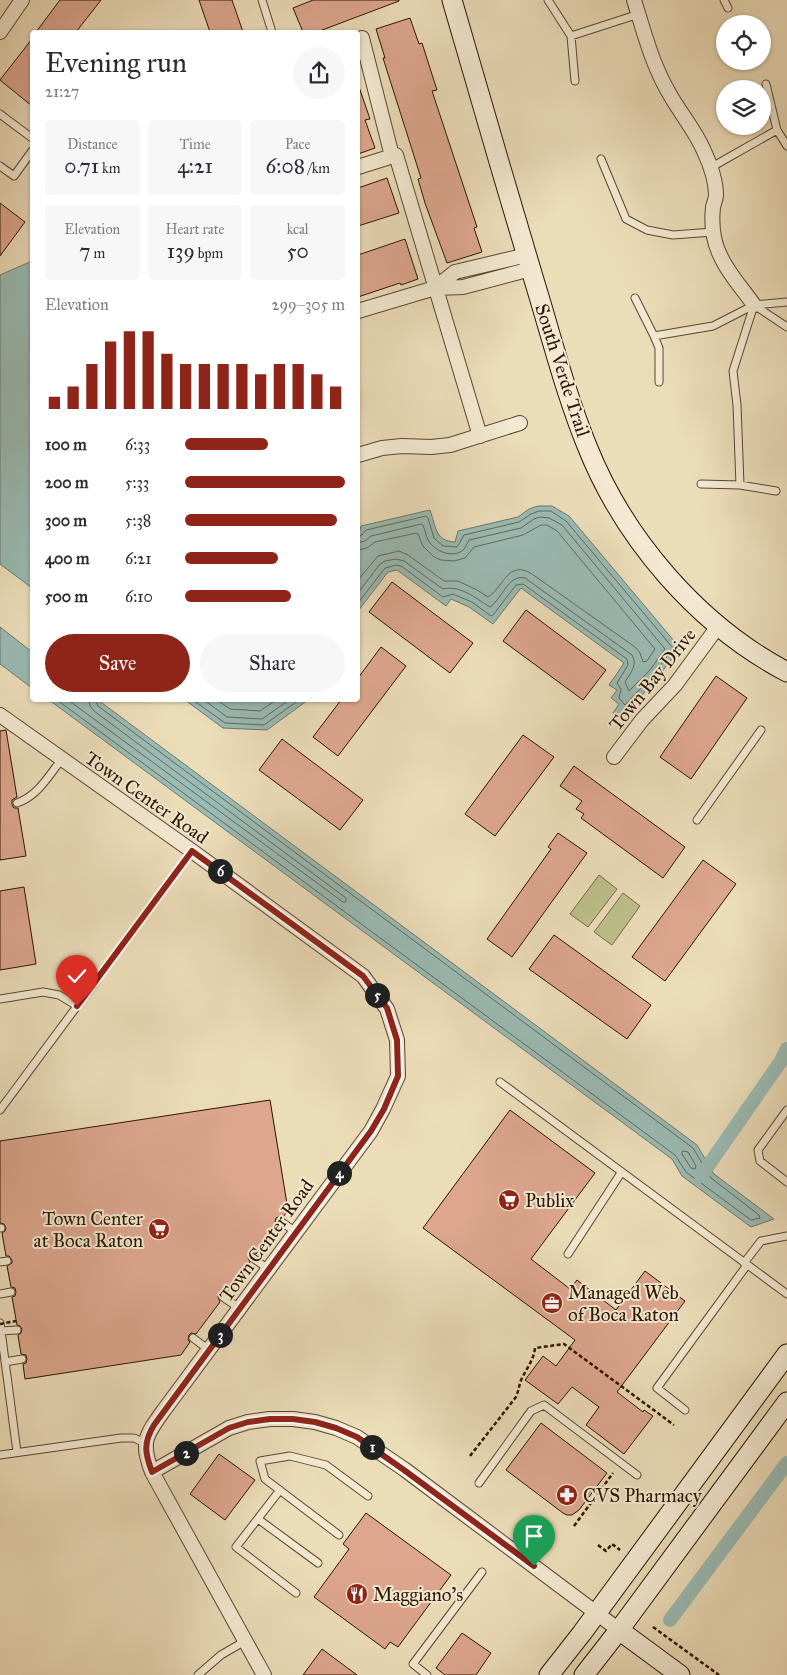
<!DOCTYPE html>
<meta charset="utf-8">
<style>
:root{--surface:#fff;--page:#f7f7f7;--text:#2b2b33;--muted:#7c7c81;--accent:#8f2418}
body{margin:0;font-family:"IM FELL Great Primer",serif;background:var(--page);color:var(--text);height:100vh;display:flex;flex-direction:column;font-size:19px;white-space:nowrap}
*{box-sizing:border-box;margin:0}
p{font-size:16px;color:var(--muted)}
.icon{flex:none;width:28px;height:28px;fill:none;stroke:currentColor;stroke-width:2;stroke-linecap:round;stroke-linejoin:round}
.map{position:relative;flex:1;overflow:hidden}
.details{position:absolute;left:30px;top:30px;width:330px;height:672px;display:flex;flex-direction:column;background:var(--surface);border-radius:5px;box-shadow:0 1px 4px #0004}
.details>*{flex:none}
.buttons{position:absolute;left:716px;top:15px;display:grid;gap:10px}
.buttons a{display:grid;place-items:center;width:55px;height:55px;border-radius:50%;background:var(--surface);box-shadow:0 1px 4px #0004;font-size:25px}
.pin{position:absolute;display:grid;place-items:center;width:42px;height:42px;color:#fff;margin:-51px -21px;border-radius:50% 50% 50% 0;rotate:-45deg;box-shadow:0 0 5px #0007}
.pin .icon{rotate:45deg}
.km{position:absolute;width:25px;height:25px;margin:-12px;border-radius:50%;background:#222;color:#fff;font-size:14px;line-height:25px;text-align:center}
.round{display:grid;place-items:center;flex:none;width:52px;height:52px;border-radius:26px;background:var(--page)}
.summary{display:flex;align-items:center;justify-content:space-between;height:85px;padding:0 15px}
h1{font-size:28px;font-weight:600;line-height:38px}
.stats{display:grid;grid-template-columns:repeat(3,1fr);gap:8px;height:85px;padding:5px 15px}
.stats div{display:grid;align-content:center;border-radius:5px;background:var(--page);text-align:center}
.stats b{font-size:21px;font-weight:600}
.stats small{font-size:14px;font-weight:400}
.stats p{font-size:14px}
.chart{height:140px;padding:10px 15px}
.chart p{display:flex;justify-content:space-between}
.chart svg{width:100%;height:90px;margin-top:5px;stroke:var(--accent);stroke-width:6}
.action{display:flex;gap:10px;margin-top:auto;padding:10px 15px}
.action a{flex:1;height:58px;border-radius:30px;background:var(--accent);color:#fff;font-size:20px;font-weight:600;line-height:58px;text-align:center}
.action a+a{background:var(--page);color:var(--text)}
ul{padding:0 15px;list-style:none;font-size:16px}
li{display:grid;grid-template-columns:80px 60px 1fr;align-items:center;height:38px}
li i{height:12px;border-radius:6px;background:var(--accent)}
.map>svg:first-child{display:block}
</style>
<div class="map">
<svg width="787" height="1675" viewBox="0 0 787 1675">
<rect width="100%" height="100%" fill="#ecddb9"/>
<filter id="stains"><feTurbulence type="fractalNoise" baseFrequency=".004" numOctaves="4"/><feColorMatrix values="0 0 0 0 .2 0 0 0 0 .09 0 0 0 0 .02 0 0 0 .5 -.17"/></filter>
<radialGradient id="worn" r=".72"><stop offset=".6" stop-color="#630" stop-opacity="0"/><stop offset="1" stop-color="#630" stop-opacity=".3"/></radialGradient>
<path fill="#bcc08c" stroke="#736a46" d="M599,875L617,889L588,927L570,914Z
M623,893L640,906L612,945L594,932Z"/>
<path fill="#9abbb5" stroke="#6d786d" d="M32,261V588L0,564V275Z
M538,506H552L569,516L680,648L658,677L621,719L613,713L619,704L611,698L617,690L609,685L624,663L521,588L493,624L469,607L451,599L446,606L397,570L388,572L358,611V533H359L361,526L430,510C436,527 435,541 455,542L458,531L518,517L529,509Z
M0,627L32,652V688L0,664Z
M49,700H98L697,1145L714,1174L774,1219L751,1227L682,1176L672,1159Z
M185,700H308L267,730L223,728Z"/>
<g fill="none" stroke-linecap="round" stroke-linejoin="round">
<path stroke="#62685a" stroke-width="1" d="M358,537L362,535L366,530L426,516L428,518L434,538L443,546L457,547L464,535L519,522L531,514L539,511H551L566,521L673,648L654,674L625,705L619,698L621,689L617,683L628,665L627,659L523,584L516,585L493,615L491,616L472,602L453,594L443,597L401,566L396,565L385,568L358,603
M358,543L365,541L371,536L421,524L423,525C425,530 426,536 428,540C434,551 453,559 463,550C466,548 467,543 469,540L521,528L534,519L540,517L549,518L562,525L665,649L650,670L629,691L625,682C630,673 638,666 632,655L525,578C508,574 502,599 490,607C475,598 461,585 443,589L404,561L396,559L385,561L380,564L358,593
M358,550L367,548L375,542L416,533L418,534L423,546L434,557L441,560L454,561L465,558L474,547L523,535L541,525H547L557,531L655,649L647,661L643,662L640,653L635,647L532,574C508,559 504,587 488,597L477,590L458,581H444L408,555L399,551L378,556L358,580
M57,700L675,1155L686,1172L751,1220L760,1218L759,1215L711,1178L693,1148L98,706L95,700
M68,700L343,902H346V898L94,711L90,706L89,700
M193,700L225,723L264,725L299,700
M204,700L227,717L262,719L289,700
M217,700L230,709L260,711L276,700
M683,1151L688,1152L696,1166L695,1169L691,1168L682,1154Z"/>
<path stroke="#9abbb5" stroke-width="14" d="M701,1176L781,1061L787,1049
M670,1620L787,1463"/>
</g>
<path fill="#dda68d" stroke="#2a1400" d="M60,0H101L76,32H36Z
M199,0H232L243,32H210Z
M313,0H399V1L317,32H303L293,8Z
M410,18L419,44L422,43L437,90L432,91L477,227L474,228L482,252L447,263L425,203L418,179L421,178L383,58H385L376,29Z
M32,39V106L0,80Z
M358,87H359L370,119L365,120L375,148L358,154Z
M387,178L399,213L358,226V188Z
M0,203L25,222L0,256Z
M405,239L418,279L401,285L400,283L358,297V255Z
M392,582L473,643L450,673L369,612Z
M526,610L606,670L583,700L503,641Z
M381,647L406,666L338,756L313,737L341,700H358V678Z
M716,676L747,698L691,779L660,757Z
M6,730L17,797L12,800V805L14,808H18L26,856L0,860V731Z
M523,735L554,757L495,836L465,814Z
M282,739L363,800L340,830L259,770Z
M574,766L685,847L663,878L581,818L584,814L576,809L582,801L560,786Z
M558,833L587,853L512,957L487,939L551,849L548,847Z
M703,860L736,884L665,981L632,957Z
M24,887L36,964L0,970V891Z
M554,935L651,1005L627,1039L529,969Z
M270,1100L288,1210L283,1217L280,1216L276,1218L275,1221L277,1225L256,1254H249L248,1258L250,1262L226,1293L223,1292L219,1294L218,1297L220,1302L196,1334L191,1333L189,1335L188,1340L190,1342L181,1355L25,1379L23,1364L26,1363L27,1359L26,1355L21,1354L18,1335L21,1333L22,1329L20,1326L17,1325L12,1297L15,1296L16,1292L15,1288L11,1287L7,1266L12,1263V1260L9,1256H6L2,1233L5,1231L6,1228L4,1224L0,1223V1141Z
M510,1110L595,1173L531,1259L570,1289L577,1280L616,1310L645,1271L685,1301L617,1392L643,1412L644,1410L653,1416L624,1454L586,1425L599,1407L572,1387L558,1404L525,1380L543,1356L556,1366L575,1340L423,1228Z
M541,1423L607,1473L579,1510L572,1515H567L563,1513L506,1470Z
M219,1454L255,1480L225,1520L190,1494Z
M366,1513L451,1575L398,1647L390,1642L385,1649L314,1597L349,1549L343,1544Z
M462,1633L491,1653L476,1675H445L436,1668Z
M322,1649L357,1675H303Z"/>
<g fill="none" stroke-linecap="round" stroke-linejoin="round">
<g stroke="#5a462e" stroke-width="9">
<path id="lane" d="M262,0L272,32
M548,0L571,36L639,14
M724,0L728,8
M571,36L575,81
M766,84L777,130
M0,114L32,138
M601,159L626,219L647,230L673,235L713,232
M0,166L14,176L32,151
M710,168L777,130L787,146
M635,298L654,336
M787,302L754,305L787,327
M659,382V348L654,336L713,326L754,305L733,371L737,405L740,485
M701,484L740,485L776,491
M17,803C38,796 49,775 62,759
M697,820L761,730
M0,999L43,992L59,995L77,1006
M500,1082L787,1294
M0,1110L192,851
M787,1110L758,1150L760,1161L787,1182
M280,1221L296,1232
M0,1228H1
M568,1254L621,1173
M253,1258L268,1269
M0,1262L7,1261
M744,1263L761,1241L787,1236
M0,1294L11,1292
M223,1297L239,1308
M0,1323L17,1452
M1,1331L17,1330
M193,1338L209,1350
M5,1362L22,1359
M685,1410L657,1388L747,1265
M0,1455L121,1438H134L145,1443
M479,1483L531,1411L544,1405L637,1475
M280,1490L236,1547L296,1593
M258,1519L318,1563
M339,1535L265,1479L260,1461L290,1456L326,1465L368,1496
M198,1675L221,1655L245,1641
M427,1675L413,1664L482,1572"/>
</g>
<g stroke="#5a462e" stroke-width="16">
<path id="street" d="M634,0C644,32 652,64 669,93C680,113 695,130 704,151C710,164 716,182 716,195C716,199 714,203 713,207C712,217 712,227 714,237C719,263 739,284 754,305
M0,32L22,0
M362,38L392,156
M358,167L396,155L480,436
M435,288L455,272L527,255
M358,311L435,288L463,287L531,269
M358,455L382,448L402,446L431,447L450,445L520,423
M0,715L192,851L363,976L387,1009L397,1040L398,1076L383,1109L371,1131L164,1410C146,1435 140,1442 152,1472L264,1675
M614,757L642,720L675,685L719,625
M152,1472L229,1428L248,1422L270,1419H293L315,1422L336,1428L357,1437L404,1469L619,1630"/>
</g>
<g stroke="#2a1400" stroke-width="21">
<path id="secondary" d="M452,0C479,93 506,187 534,280C551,335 565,392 587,446C624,539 698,625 787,672
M619,1630L680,1675
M549,1675L582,1633L787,1354
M584,1675L619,1630L787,1402"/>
</g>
<path stroke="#2a1400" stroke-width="2.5" stroke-dasharray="4 2.5" stroke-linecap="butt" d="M470,1456L516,1397C519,1390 519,1384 522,1378C527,1368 534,1359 535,1348L564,1344L674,1425
M574,1526L613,1473
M598,1545L606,1551L612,1544L620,1550
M653,1627L719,1675"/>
<use href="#lane" stroke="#f3e9d2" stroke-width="7"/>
<use href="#street" stroke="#f3e9d2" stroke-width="14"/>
<use href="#secondary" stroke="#f3e9d2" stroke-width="19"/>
<path stroke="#2a1400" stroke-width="2.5" stroke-dasharray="4 2.5" stroke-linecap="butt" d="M0,1324L16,1321"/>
</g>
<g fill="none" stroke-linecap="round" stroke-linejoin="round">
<g stroke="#fff" stroke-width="10">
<path id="route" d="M77,1006L192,851L363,976L387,1008L397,1040L398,1076L384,1109L371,1131L154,1425C143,1443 145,1453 152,1472L229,1428L248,1422L270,1419H293L315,1422L336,1428L357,1437L404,1470L534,1566"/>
</g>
<use href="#route" stroke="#8f2418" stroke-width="6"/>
</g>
<defs>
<g id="supermarket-disc" transform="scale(1.125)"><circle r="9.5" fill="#8f2418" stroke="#f3e9d2"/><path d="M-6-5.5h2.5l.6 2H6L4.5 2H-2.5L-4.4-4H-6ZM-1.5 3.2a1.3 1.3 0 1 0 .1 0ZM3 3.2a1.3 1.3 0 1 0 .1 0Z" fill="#fff"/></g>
<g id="office-disc" transform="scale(1.125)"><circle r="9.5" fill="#8f2418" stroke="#f3e9d2"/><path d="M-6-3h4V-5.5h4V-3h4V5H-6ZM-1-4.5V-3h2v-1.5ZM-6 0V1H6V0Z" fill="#fff"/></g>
<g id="pharmacy-disc" transform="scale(1.125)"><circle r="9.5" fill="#8f2418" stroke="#f3e9d2"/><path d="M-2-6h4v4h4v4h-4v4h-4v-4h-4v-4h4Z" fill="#fff"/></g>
<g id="restaurant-disc" transform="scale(1.125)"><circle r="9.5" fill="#8f2418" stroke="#f3e9d2"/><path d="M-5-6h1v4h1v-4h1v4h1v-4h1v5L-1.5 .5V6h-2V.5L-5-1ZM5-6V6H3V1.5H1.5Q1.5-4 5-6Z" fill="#fff"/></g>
</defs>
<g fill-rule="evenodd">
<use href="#supermarket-disc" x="509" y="1200"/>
<use href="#supermarket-disc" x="159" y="1229"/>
<use href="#office-disc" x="552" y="1303"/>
<use href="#pharmacy-disc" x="567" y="1495"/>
<use href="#restaurant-disc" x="357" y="1594"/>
</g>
<g text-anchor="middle" stroke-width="4" stroke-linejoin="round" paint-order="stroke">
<g font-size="19" fill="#2a1400" stroke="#f3e9d2">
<text transform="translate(563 370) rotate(72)" y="7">South Verde Trail</text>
<text transform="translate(652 679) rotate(-51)" y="7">Town Bay Drive</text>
<text transform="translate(147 797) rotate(35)" y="7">Town Center Road</text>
<text transform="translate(266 1240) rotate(-54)" y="7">Town Center Road</text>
</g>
<g font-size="19" fill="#2a1400" stroke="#f3e9d2" text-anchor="start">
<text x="525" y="1207">Publix</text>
<text x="143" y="1225" text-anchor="end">Town Center<tspan x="143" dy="22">at Boca Raton</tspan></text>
<text x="568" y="1299">Managed Web<tspan x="568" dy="22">of Boca Raton</tspan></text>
<text x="583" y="1502">CVS Pharmacy</text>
<text x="373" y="1601">Maggiano's</text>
</g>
</g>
<rect width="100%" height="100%" filter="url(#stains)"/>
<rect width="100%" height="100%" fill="url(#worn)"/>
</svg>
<div class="buttons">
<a><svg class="icon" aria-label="locate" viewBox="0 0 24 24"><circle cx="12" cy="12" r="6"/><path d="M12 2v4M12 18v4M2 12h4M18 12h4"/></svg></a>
<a><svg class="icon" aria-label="layers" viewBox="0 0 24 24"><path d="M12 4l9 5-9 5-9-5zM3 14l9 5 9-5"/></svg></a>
</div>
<div class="pin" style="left:534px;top:1566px;background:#1e9e55"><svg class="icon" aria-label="arrive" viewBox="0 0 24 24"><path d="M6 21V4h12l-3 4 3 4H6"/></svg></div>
<div class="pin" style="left:77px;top:1006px;background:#d93025"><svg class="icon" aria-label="check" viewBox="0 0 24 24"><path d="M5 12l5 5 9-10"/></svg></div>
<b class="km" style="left:372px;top:1447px">1</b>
<b class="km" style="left:186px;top:1453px">2</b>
<b class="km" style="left:220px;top:1335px">3</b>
<b class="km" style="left:339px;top:1173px">4</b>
<b class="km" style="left:377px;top:995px">5</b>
<b class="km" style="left:220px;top:871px">6</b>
<section class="details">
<div class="summary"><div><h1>Evening run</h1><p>21:27</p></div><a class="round"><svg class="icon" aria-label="share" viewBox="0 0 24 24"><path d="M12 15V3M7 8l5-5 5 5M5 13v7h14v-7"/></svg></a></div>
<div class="stats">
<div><p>Distance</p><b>0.71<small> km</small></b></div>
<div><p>Time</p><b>4:21</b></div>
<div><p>Pace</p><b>6:08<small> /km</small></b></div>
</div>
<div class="stats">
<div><p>Elevation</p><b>7<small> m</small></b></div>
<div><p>Heart rate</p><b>139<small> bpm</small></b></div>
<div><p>kcal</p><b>50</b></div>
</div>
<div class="chart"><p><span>Elevation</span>299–305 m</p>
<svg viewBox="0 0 160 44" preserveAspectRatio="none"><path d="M5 44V38M15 44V33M25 44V22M35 44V11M45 44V6M55 44V6M65 44V17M75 44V22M85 44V22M95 44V22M105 44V22M115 44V27M125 44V22M135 44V22M145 44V27M155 44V33"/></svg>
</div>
<ul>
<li><b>100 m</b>6:33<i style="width:52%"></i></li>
<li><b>200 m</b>5:33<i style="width:100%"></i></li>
<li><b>300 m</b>5:38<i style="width:95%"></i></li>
<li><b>400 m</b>6:21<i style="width:58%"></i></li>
<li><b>500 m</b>6:10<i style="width:66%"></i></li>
</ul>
<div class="action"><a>Save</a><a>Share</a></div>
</section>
</div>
